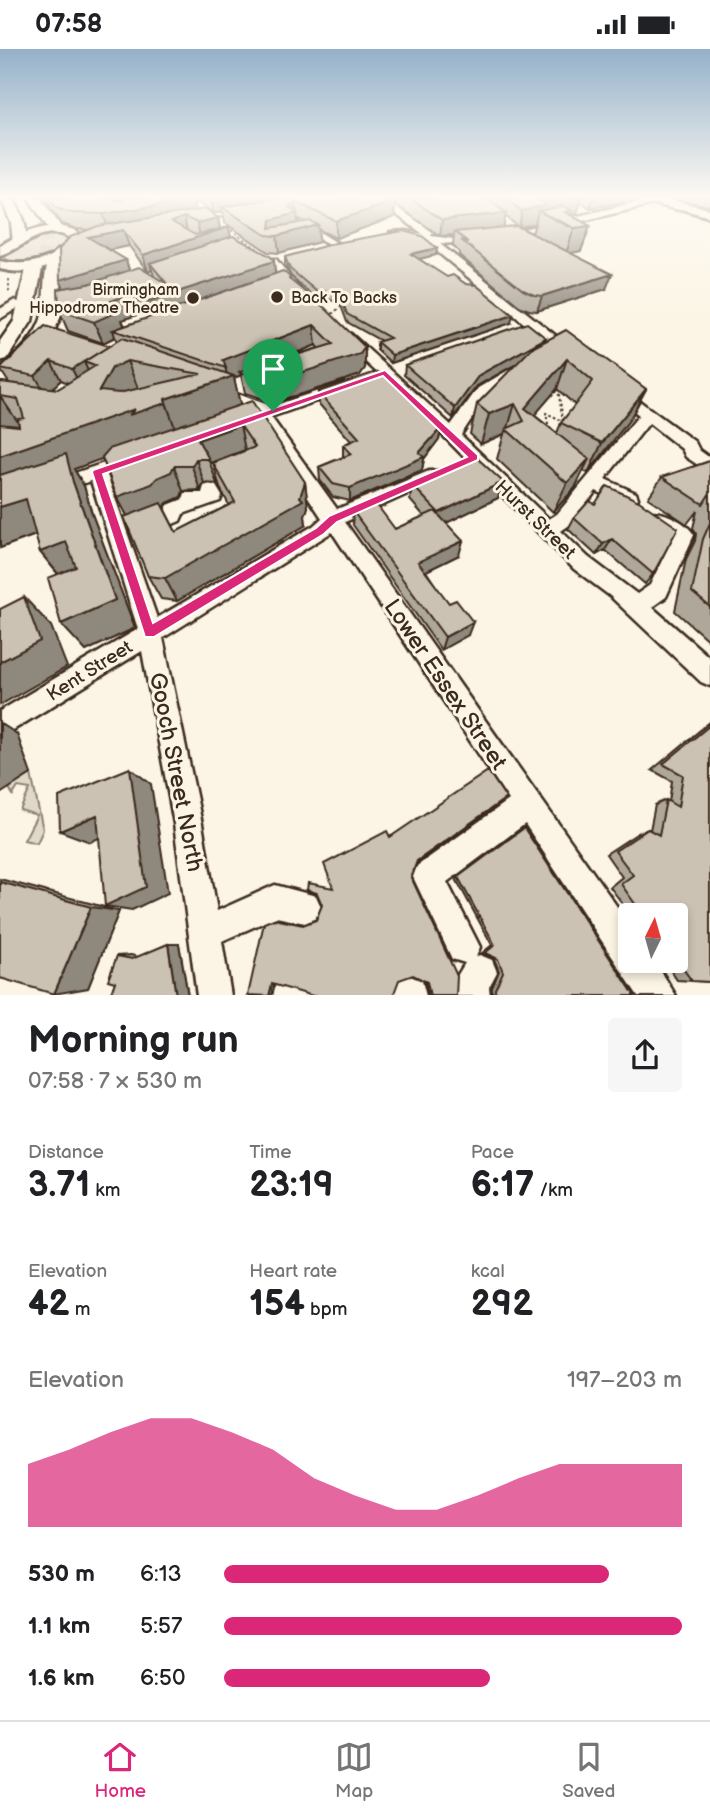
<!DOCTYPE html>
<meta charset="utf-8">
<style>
:root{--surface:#fff;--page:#f6f6f6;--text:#202124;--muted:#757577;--line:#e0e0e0;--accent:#db2777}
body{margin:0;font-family:"Balsamiq Sans",sans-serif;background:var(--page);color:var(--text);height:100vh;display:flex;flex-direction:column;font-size:26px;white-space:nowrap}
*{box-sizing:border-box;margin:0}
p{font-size:23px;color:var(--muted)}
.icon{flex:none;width:38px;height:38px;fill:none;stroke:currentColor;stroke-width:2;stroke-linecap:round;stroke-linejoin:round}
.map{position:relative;height:946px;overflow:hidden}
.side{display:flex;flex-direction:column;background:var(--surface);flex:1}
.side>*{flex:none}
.needle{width:46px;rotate:5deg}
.buttons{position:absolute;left:618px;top:854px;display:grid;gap:14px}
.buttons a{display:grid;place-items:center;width:70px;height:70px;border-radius:7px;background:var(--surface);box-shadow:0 4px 10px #0003;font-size:35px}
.pin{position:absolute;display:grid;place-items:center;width:60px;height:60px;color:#fff;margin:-72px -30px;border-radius:50% 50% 50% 0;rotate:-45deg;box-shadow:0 0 7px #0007}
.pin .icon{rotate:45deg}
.round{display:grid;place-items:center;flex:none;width:74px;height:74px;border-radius:7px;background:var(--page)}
.head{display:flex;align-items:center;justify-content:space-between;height:119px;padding:0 28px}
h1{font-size:38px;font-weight:600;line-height:52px}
.figures{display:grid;grid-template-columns:repeat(3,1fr);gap:10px;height:119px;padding:7px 28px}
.figures div{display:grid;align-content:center}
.figures b{font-size:35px;font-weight:600}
.figures small{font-size:19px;font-weight:400}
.figures p{font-size:19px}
.chart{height:196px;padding:14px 28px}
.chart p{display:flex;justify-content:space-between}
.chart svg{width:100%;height:126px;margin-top:7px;fill:var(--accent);opacity:.7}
ul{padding:0 28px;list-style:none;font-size:23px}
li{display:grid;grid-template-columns:112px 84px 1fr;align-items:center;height:52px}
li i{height:18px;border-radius:9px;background:var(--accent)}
.status{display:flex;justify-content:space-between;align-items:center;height:49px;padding:0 35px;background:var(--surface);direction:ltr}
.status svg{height:19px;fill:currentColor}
.menu{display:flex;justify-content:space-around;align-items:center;height:98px;border-top:2px solid var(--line);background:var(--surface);font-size:19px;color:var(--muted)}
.menu a{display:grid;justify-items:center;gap:4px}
.menu .selected{color:var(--accent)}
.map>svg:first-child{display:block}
</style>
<div class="status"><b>07:58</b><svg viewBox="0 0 49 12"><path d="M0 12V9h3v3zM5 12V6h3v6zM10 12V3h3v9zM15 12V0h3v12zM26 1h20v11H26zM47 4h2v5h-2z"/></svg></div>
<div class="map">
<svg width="710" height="947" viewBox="0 0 710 947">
<rect width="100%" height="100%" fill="#fcf5e5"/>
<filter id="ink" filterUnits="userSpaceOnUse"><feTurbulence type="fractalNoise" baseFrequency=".0143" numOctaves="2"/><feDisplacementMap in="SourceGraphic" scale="14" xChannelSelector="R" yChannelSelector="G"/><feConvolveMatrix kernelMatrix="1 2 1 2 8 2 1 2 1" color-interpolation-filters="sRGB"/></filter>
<g filter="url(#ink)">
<path fill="#e0d8c8" stroke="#8e8173" stroke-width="2" d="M63,185L69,190C56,204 22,227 4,208C15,189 43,185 63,185Z
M31,725L43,781L37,794L24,791L37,766L20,761L30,740L18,738L13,746L9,739Z"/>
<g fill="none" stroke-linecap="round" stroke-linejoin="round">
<path stroke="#d5ccbd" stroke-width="14" stroke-dasharray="14 7" stroke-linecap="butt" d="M44,180L47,197L44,217"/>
<path stroke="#d5ccbd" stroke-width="18" stroke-dasharray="18 9" stroke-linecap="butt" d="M44,219V216"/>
<g stroke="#3b2a1e" stroke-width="5">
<path id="minor" d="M371,147H380L433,183L431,187L454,190L502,185L654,149L684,158L679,161L654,155L502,191L440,195L575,302V308H565L423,191L390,187V183L406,182L423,185Z
M249,156L254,159L252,161L189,173L184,170Z
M295,172H301L339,195L330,197L295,176Z
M268,210H276L301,241L299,244H291L267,212Z
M15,251L21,255L19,258L0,270V260Z
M346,284L351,285L451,376L478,339L517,316H527V322L488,345L461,386L549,470L557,465L639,366L613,346L610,343L613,340H623L695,393L699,401L710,409V424L686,408L682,400L649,374L605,430L636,444L638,449L636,454H622L596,442L571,475L561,482L588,508L637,545L650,536L673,489L649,474L646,469L649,464C662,460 688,474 694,486L666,548L652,558L710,609V637L701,633L610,547L574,520L412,355L341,291L339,288Z
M343,334L350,338L348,341L271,368L337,460L429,422H441L444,426L441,430L345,473L630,876V912H655L676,947H638L525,775L447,833L480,898L476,908L480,906L492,911L497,923L489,938L490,947H456L454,932L465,914L452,910L413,828L417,817L509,751L332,483L163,589L202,775L217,862L275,836L316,847L321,858L316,869L305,874L276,868L222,892L231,947H197L174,775L142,602L0,689V662L138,580L91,432L57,444L51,442L48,437L51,432L125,407H137L140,411L137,415L107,426L157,569L313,477L322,469L258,372L252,374L244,369L256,362L209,345L206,342L209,339H219L272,357Z
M210,435L216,437L222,447L220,452L183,465L180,472C167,477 150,488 137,483L134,478L137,473L165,462L168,456L183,450L185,444H202L204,437Z
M410,927L422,932L426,947H392L398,932Z"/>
</g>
<g stroke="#3b2a1e" stroke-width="6">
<path id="major" d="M636,147H654L710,160V168Z
M60,177L74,181L84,189C67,217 31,228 0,220V212C25,218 56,212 71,190C46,172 22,200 0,207V197C18,185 38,177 60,177Z"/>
</g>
<g stroke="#3b2a1e" stroke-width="5">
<path id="highway" d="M0,147H11C20,161 31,178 23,194H13L11,174Z
M27,147H39L64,182L62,185H52Z
M67,197L75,202L62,218L60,269L50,292L8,338L0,339V321C15,306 34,291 41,270C48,248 36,205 67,197Z
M34,215L42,220L32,272L7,310L0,312V292L14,272L26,220Z"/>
</g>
<path stroke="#3b2a1e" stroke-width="2" stroke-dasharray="2.5 2.5" stroke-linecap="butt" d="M227,178L259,201
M9,230V244
M332,265L343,256
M549,380L546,364L563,372L559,346L553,340"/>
<use href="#minor" fill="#fcf5e5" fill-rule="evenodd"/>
<use href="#major" fill="#fcf5e5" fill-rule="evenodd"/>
<use href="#highway" fill="#fcf5e5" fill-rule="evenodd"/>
</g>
<path fill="#afa79a" stroke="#3b2a1e" stroke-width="2" fill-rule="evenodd" d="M45,147H109L113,151H120L115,147H187L195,162L218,169L220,180L230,187L275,225L290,228L291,232L365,319L360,326L308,343L276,352L263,350L245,344L241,326L234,329L240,356L305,433L308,458L305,467L306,476L177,552L161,550L148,527L127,467L102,409L74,420L84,437L92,465L135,579L86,602L58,525L40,503L36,486L0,499V333L9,334L0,320L109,298L117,293L115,288L103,294L68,282L59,261L64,239L89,181L77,180L62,175L50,158ZM129,197L148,223L152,221L154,227L129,221L126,211L109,201ZM142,264L148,269L125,277L122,271ZM316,296L318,299L274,313ZM61,331L68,334L58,340L52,339ZM245,401L213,414L220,439L229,456L176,483L164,459L167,454L181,448L183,442L200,441L204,434L217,435L210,414Z
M187,147H626L624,153L590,159L581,153L577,164L571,165V166L590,177L581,202L571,204L606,240L537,262L529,261L519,257L459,206V203L453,197L454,186L440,187L395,155L394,168L336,189L318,180L319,193L279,204L268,203L225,174L223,163L214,164ZM505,167L509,170L517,177L503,178ZM298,169L305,173L298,174ZM535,175L532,184L519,178Z
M660,147H710V157Z
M437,199L436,206L419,210L511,274L391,314L377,301V293L381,292L347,273L340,254L321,248L316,250L291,227L285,215V208Z
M546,289L545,292L646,340L630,370L588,424L583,422L575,439L553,463L497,410L504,385L481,395L470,385L477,355L518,314L477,337L453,369L404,326L405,316ZM557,340L575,356L561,374L557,384L534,366Z
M318,343L442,378L439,390L424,410L422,421L350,452L333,448L320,431L319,418L343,408V396L351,392L319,355Z
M710,412V593L675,562L686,510L695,492L696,485L693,479L697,462L687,475L648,449L662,428Z
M503,433L498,449L446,474L459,506L426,522L468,586L441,601L353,476L352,461L395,480L424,467L410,451L412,436Z
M589,452L653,525L645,535L605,501L596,506L568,480L574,469Z
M710,673V933L677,931L664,912H676V866H631L610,838L622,828L606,805L638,784L648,780L650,781L655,756L666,751L669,753L672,732L652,721Z
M501,753L417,814L411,828L456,947H428L425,931L413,926L274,936L272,947H250L303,876L316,871L322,856L318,846L309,842L307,841L333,839L390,788Z
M524,779L635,947H493L492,939L499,922L494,910L482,904L492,896L456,830Z
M0,830L119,862L88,939L0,929Z
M168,895H179L188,947H110L115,933L117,907L131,906L138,908Z"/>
<path fill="#8f887d" stroke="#3b2a1e" stroke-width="2" d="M219,147H308L222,158L223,163L214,164L210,148Z
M594,147H626L624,153L590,159Z
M582,148L577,164L571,165L568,177L538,162L535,175L519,178L522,162L540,152Z
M193,151L197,167L184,168L187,183L172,173L109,181L103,165Z
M395,152L394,168L336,189V172Z
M295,153L299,181L273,187L270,179L271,171L289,158Z
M506,164L503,181L455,183L454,186L440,187L442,171Z
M218,169L220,181L229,178L232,194L150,214L152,221L148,223L143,206L200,187L197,174Z
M318,176L319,193L279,204L277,187Z
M590,177L581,202L566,205L574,179Z
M123,181L129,197L94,204L88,188Z
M437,199L436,206L410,212L411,205Z
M126,211L131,228L68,249L60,231Z
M274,212L276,232L153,273L146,253Z
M612,225L606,240L537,262L542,247Z
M320,241L321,248L316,250V242Z
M136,243L142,264L122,271L126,282L113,281L115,288L103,294L94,273L111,252Z
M513,266L511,274L391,314L392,306Z
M314,276L316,296L244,325L240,323L241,326L234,329L241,359L176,382L165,350L228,329L223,311Z
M546,289L543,300L477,337L453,369L455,359L479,326Z
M109,297L116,315L95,317L84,313L92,331L81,338L72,320Z
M365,298V319L360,326L308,343L276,352L272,331Z
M567,310L557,340L521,382L524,372L525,359Z
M51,312L61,331L46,345L35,327Z
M127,312L140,344L135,360L166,354L178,387L142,395L74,420L84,437L92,465L135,579L86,602L61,575L115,551L73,433L0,448V407L99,342L112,319Z
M646,340L630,370L588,424L602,394Z
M0,347L22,379L0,397Z
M515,355L507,382L506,380L504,385L481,395L489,365Z
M240,376L245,401L210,414L198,391Z
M442,378L439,390L424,410L422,421L350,452V439L419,404Z
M196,410L204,434L200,441L192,417Z
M589,410L575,439L553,463L567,434Z
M174,417L183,442L181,448L167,454L163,460L130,472L117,448L157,429Z
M305,433L308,458L305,467L306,476L177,552L165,529L300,448Z
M503,433L498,449L436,479L439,464Z
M26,450L49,481L0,499V458Z
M612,490L605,501L596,506L603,495Z
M463,492L459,506L416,527L418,513Z
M66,493L88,523L65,533L40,503Z
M24,548L51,577L67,618L0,656V613Z
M473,573L468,586L441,601L445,588Z
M0,674L17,685L31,725L0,745Z
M130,719L151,735L168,844L132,861L105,857Z
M506,749L501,753L415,815L417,812Z
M97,766L122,779L90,793L60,782Z
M91,858L119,862L88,939L54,945Z
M168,895H179L188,947H176Z
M275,934L272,947H269L272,935Z"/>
<path fill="#ccc2b3" stroke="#3b2a1e" stroke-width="2" fill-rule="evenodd" d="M47,147H109L113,151H123V147H187L193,151L103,165L71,164L56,159Z
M287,147H388L395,152L336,172L295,153L289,158L297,164L271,171L270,179L310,172L318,176L277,187L266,186L222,158Z
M407,147H484L506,164L442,171Z
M503,147H580L582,148L540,152L547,156L522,162Z
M563,157L572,162L565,163L590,177L574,179L538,162Z
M206,160L218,169L197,174L184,168L172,173L195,186L229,178L143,206L123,181L88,188L126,211L60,231L59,200L70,188L98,177Z
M517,177L612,225L542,247L534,246L523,241L461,191L468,193L455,183Z
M403,182L422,187L437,199L411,205L447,228L453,226L466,235L476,236L513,266L392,306L377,293L390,289L347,265L340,246L320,241L316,242L290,220L285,208L335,194Z
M233,187L270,207L274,212L146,253L136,243L111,252L119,262L94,273L59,261L58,240L88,235L139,218L167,235L150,214Z
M283,222L290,228L289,230L325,259L365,298L360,305L307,322L272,331L260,330L240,323L333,295L314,276L223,311L226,319L113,281Z
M527,274L546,289L479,326L455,359L405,316Z
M45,277L109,297L72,320L51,312L35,327L0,320Z
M566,281L646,340L602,394L561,374L593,332L567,310L525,359L589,410L567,434L506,380L524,372L515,355L489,365L477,355L532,299Z
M122,289L234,327L165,350L166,354L129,366L135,360L0,407V375L19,377L18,370L24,369L18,350L0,347V333L58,340L95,317L84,313ZM127,312L201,325L119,344L99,342L112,319Z
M376,323L385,325L442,378L419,404L424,408L350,439L333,435L319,418L351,405L343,396L359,389L318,343Z
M252,352L305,433L300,448L303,451L165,529L148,527L124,468L161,454L176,483L235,453L213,414L255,398L240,376L198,391L209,410H196L192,417H174L171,423L157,429L152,435L117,448L102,408L109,400Z
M66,405L73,433L115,551L61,575L48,529L76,518L66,493L40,503L26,450L0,458V426Z
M475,407L503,433L439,464L412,436Z
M710,412V444L703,455L662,428Z
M607,437L639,452L678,479L653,525L612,490L603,495L574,469L589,452L595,455Z
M374,452L395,480L435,462L463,492L418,513L449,554L456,551L473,573L445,588L352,461Z
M710,474V558L692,543L703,490Z
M24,548L40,592L0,613V560Z
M710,676V933L692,932L676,910V866H643L621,835L633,826L615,802L648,780L659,786L666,751L678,758L683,726L663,715Z
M130,719L146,838L105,857L97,766L60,782L59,748Z
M488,722L506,749L417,812L411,828L457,927L456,947H430L427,933L413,926L399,931L393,947H313L272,935L269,947L248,946L264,874L274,870L303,876L316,871L322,856L317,844L307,841L308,834L333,839L324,815L387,782L390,788Z
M524,779L635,947H496L495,940L503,923L498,910L485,904L495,896L458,828Z
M0,833L91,858L54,945L0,929Z
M168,895L176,947H110L115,933L108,931L117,907L132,910Z"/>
</g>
<linearGradient id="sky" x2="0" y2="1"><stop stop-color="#94b1ca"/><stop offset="0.53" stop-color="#fefaf3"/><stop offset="1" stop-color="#fefaf3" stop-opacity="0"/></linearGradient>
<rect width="710" height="279" fill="url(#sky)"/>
<path fill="#db2777" stroke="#fff" stroke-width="2" fill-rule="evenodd" d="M385,321L478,406V411L337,473L324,485L154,588H145L92,423L93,421ZM383,327L467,408L329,467L316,479L153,574L103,425Z"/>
<g fill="#3b2a1e" stroke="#fcf5e5" stroke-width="2.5">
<circle cx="277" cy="248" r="7"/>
<circle cx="193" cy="249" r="7"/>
</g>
<g text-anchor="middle" stroke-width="6" stroke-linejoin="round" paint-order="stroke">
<g font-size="16" fill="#3b2a1e" stroke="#fcf5e5" text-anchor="end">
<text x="179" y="246">Birmingham<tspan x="179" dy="18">Hippodrome Theatre</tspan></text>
<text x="291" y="254" text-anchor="start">Back To Backs</text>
</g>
<g font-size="19" fill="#3b2a1e" stroke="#fcf5e5">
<text transform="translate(536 470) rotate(44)" y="7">Hurst Street</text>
<text transform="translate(89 621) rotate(-32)" y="7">Kent Street</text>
</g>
<g font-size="23" fill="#3b2a1e" stroke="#fcf5e5">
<text transform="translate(446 635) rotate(56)" y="8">Lower Essex Street</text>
<text transform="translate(177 723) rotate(79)" y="8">Gooch Street North</text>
</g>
</g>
</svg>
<div class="buttons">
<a><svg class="needle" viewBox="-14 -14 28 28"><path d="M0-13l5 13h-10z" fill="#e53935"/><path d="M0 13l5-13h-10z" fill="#757577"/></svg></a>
</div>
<div class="pin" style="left:273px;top:362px;background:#1e9e55"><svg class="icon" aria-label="arrive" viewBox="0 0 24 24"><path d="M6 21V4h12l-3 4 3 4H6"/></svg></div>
</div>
<section class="side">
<div class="head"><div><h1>Morning run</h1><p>07:58 · 7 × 530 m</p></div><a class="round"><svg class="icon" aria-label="share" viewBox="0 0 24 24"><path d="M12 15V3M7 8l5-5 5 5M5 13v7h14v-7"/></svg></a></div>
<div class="figures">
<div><p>Distance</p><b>3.71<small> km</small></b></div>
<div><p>Time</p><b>23:19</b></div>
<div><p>Pace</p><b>6:17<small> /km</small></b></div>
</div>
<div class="figures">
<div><p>Elevation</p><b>42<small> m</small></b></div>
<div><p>Heart rate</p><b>154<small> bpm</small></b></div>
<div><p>kcal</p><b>292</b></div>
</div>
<div class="chart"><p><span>Elevation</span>197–203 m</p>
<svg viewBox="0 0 160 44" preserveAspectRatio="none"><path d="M0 44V22L10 17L20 11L30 6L40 6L50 11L60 17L70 27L80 33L90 38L100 38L110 33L120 27L130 22L140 22L150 22L160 22V44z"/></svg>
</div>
<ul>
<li><b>530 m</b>6:13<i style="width:84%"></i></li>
<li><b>1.1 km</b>5:57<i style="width:100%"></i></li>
<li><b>1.6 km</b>6:50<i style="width:58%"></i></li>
</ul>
</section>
<nav class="menu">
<a class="selected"><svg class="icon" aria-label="home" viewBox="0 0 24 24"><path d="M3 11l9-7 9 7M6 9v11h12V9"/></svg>Home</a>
<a><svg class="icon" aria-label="map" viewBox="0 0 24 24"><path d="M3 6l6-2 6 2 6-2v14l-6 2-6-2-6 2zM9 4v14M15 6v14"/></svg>Map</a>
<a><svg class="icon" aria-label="saved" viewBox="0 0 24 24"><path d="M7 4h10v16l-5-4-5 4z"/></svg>Saved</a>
</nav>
